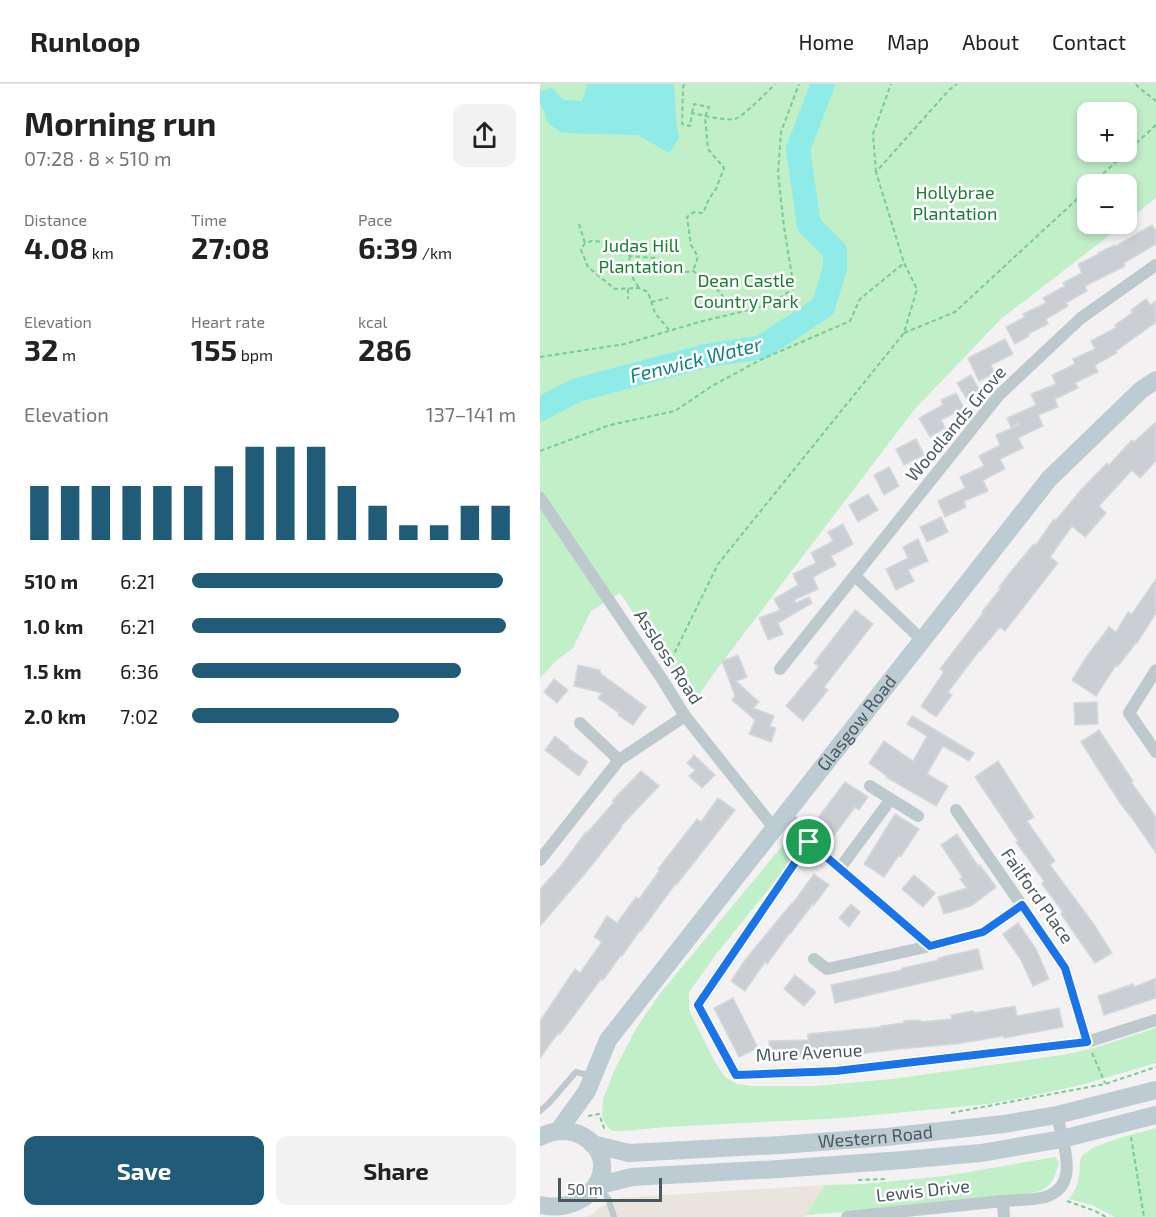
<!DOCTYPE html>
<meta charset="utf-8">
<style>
:root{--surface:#fff;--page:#f2f2f2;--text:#222;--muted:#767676;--line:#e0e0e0;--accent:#205b77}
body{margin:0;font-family:"Exo 2",sans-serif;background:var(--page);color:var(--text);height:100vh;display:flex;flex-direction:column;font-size:22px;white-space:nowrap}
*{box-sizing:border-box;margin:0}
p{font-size:20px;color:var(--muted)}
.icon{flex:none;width:33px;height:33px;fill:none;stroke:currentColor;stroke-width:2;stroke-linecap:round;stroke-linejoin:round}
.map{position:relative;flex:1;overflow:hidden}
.side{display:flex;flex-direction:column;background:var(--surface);width:540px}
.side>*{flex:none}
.tools{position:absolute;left:537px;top:18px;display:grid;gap:12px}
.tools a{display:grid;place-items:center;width:60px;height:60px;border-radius:12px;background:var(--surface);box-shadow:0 3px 9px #0003;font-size:30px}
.scale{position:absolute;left:18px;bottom:15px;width:104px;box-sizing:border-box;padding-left:6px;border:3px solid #49595e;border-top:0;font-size:16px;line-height:21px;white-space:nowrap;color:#49595e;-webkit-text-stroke:4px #fff;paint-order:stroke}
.pin{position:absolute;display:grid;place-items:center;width:51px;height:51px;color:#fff;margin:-26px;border:3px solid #fff;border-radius:50%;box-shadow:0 2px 6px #0007}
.round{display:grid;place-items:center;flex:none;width:63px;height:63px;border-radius:12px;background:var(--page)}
.headline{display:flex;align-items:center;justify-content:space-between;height:102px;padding:0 24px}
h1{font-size:33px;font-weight:700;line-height:45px}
.figures{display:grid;grid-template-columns:repeat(3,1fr);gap:9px;height:102px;padding:6px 24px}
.figures div{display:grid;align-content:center}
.figures b{font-size:30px;font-weight:700}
.figures small{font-size:16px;font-weight:400}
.figures p{font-size:16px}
.chart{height:168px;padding:12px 24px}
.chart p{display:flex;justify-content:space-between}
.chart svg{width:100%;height:108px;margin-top:6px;stroke:var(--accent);stroke-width:6}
.cta{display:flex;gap:12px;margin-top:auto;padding:12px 24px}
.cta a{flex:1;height:69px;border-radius:12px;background:var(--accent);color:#fff;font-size:24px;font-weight:700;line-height:69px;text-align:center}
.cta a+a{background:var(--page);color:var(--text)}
ul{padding:0 24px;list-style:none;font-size:20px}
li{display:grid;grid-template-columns:96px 72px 1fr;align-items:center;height:45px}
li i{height:15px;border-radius:8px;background:var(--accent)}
header{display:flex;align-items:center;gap:36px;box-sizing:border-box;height:84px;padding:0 30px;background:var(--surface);border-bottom:2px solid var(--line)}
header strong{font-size:28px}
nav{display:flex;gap:33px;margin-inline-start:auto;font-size:21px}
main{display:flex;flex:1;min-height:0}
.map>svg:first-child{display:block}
</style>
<header>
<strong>Runloop</strong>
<nav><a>Home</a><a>Map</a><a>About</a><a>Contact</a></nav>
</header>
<main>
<section class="side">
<div class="headline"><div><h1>Morning run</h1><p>07:28 · 8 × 510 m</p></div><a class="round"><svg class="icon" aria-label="share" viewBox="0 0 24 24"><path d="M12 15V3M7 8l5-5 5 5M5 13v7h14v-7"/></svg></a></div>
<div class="figures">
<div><p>Distance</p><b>4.08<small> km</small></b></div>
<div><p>Time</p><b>27:08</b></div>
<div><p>Pace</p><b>6:39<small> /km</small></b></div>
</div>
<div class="figures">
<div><p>Elevation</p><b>32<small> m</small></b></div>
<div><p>Heart rate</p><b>155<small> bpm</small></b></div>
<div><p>kcal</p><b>286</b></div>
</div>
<div class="chart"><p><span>Elevation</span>137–141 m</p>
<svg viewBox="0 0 160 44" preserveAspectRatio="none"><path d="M5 44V22M15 44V22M25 44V22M35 44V22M45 44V22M55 44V22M65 44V14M75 44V6M85 44V6M95 44V6M105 44V22M115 44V30M125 44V38M135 44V38M145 44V30M155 44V30"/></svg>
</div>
<ul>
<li><b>510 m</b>6:21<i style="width:96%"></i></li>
<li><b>1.0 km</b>6:21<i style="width:97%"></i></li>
<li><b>1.5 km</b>6:36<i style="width:83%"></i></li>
<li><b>2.0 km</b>7:02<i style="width:64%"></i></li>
</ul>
<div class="cta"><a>Save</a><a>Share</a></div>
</section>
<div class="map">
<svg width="616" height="1133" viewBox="0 0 616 1133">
<rect width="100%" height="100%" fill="#f3f1f1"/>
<path fill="#eae4de" d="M285,1101L265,1133H44L51,1131L59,1124L79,1114Z"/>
<path fill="#c1efc8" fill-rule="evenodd" d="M0,0H616V114L587,137L586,100H548V140H584L461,235L374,326L174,589L154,618L80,509L51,527L33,564L17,576L0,594ZM548,28H586V68H548Z
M251,751L255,752L260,757L259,766L244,786L177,869L149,908V926L175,978L185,993L197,1000L211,1002H276L352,995L523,971L554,964L616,944V979L541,1001L486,1013L448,1020L303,1034L124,1043L86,1047H72L65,1040L62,1031L63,1015L74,987L97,943L119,911Z
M616,1044V1133H575L552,1121L529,1115C534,1108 538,1101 539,1093C540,1087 539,1080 541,1074C547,1060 600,1049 616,1044Z
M515,1073L519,1078C516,1089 514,1099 504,1105C494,1111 453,1113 440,1114C382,1120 324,1127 266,1131L285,1101L323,1100L405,1092Z"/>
<path fill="#8febe8" d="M46,0H134L136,35L139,54L129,69L98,51L22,49L8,39L4,27L0,20V7L12,4L23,16L42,17L47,2Z"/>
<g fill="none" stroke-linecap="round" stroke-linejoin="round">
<path stroke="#8febe8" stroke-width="24" d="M0,325L37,306L165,272L222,263L283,223L295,184V167L269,141L258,65L283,0"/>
</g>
<path fill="#cbcfd3" stroke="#d5d9dc" stroke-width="1.5" d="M612,141L616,147V160L584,179L585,182L545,202L547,207L526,219L528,222L506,235L508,240L488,250L489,252L475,260L466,243L485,233L483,230L506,219L503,214L525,202L523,199L542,189L538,180L559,170L558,169L575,161L576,162Z
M606,215L611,221L616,217V238L576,267L577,269L555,281L558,288L535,299L538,304L515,315L518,323L498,331L503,342L478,354L483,364L460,375L465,385L443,396L448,407L424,417L426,423L405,433L398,417L425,404L420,393L444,382L439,372L460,361L456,351L479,341V339L471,343L467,334L496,321L491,310L516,300L512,291L535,280L533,275L555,265L551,257L577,243L575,241L593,228L591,226Z
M465,255L473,270L451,281L455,289L439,297L428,274Z
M431,291L440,307L426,314L417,299Z
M416,309L424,324L401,336L405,344L390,353L379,334L403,321L401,316Z
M616,338V377L600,394L592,386L559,422L566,429L545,453L532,442L510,473L518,479L465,547L460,543L440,567H439L408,608L412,611L396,633L381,622L404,588L400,585L443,529L442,528L461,504L459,503L473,485L494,460L496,461L514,435L516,436L540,407L567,379L569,381L592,356L594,358Z
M376,355L384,371L364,381L356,365Z
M349,383L359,402L344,411L334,391Z
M328,410L338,426L318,438L309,421Z
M401,433L408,448L387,458L380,443Z
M303,440L313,460L291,472L296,481L273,493L278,505L254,516L256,519L269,513L272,519L238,539L243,550L228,556L219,534L240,526L234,515L258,501L253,490L276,479L271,469L293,457L288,448Z
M378,455L388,477L368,486L374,497L356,506L346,485L368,474L363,463Z
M616,495V529L597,559H596L578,582L576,581L556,612L532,596L547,572L569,543L576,548L588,528L592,530Z
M315,526L333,540L284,603L288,606L263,637L246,622L279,582L274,579Z
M198,571L207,593L196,597L219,618L213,624L234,632L230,642L236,644L231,658L209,650L215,636L192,616L195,612L182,577Z
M38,581L60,586V589L106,623L93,641L78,631L79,629L58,614L62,609L34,602Z
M14,595L28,606L17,619L4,608Z
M557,618L558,640L535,641L534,619Z
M372,632L434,669L429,677L403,662L387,690L408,702L396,722L346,693L347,692L329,679L344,657L373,677L387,652L367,640Z
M559,646L593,697L591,698L616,733V769L590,731V732L580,719L541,658Z
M15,652L29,663L28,664L48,678L39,692L5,666Z
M154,671L175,691L162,704L149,692L155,686L147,679Z
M458,677L494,733L487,737L515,777L510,781L553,839L572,869L555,879L521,830L523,828L502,800L504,797L476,758L478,757L435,693Z
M101,687L119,702L81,742L82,743L48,786L0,842V805L20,783L46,748L47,749L74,718L72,717Z
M305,698L328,713L319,726L315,723L290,757L271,743Z
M178,714L195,726L137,800L136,799L101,847L100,846L82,872L81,871L63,896L61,895L20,950L18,949L0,974V937L35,885L40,889L62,858L54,853L67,832L77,839L96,813L99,815L120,786L118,785L157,735L161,738Z
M355,730L379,745L361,772L359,771L344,793L324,780Z
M417,750L438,782L440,781L456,803L431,822L404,830L398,813L427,804L420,795L423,794L401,761Z
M274,790L289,801L274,821L273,820L250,850H249L227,880L225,878L205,907L191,897L205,876L252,819H253Z
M374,791L395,809L383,823L362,805Z
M311,820L320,828L309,843L299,834Z
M478,839L496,865L509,895L493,902L481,876L463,850Z
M438,865L443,885L295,919L291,901L362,886V884L399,876L398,874Z
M255,891L276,908L264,922L244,905Z
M616,894V914L564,931L558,912L593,900L594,903Z
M193,914L218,964L199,973L174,924Z
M475,922L477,932L519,924L523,943L464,954V952L416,960L359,965L271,976V975L230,976L229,957L268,956V950L341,943V942L364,939V937L380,936V938L412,935L411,931L433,927L434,929Z"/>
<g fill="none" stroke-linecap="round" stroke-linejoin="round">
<path stroke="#79cc90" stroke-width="2" stroke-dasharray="4.5 3" stroke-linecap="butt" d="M144,0L143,4L142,40L150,42L152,29C160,31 187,37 195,35C204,32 228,7 235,0
M596,0L598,3L616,17
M152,29L154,20L169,23L165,33L168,65L184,84L176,105L170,113L163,129L154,128L147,133L151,161L158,173L153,187
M336,88L333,50L351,0
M552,100L616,41
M39,140L45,159
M90,172L88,186L99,204
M88,205V215
M111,218L128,214
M129,246L115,229L108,208L99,204L75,205L48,183L41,166L45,159L52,157L72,158L90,172L115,174L145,188L153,187L171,198L191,222L194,230
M364,249L415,228L548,105
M0,273L85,260L159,238L230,221L254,204L244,143L238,89L241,48L259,0
M0,367L70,341L135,327L172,302L220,276L310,237L320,215L364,179
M128,582L178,480L364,249L377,205L364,179L336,88L409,6L417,0
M552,969L565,999
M411,1029L565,1000L616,983
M48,1032L59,1030L64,1044L67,1046
M591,1053L604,1133
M318,1096L345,1095
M527,1117L555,1127L566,1133"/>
<path stroke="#bdc9cd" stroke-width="6" d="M0,1027L9,1019L36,988L51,992
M59,1105L68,1114L74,1133"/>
<path stroke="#bdc9cd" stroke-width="12" d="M0,414L122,595L145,632L234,744
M315,492L382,556
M240,585L459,311L541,234L616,181
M616,586L589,629L616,668
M40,639L79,676
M330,702L378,732
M416,726L525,884L547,958
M246,729L269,758L390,862
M269,758L158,921L196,991L295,987L547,958L616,936
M0,776L79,676L145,632
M300,784L351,715
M274,875L287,885L390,862L443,848L482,821
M307,1133L463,1117
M464,1133L463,1117C475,1116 495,1116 505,1113C542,1102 522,1057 517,1031"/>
<g stroke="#bdccd2" stroke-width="18">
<path id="s1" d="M19,1046L47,1007L68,956L509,395L601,306L616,296"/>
<path d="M0,1053C12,1047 23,1045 36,1049C87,1069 57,1133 0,1121"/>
<path id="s2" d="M52,1060L89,1069L240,1061L346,1053L464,1040L517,1031L616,1006"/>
<path d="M60,1101L92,1093L239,1085L363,1076L441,1069L522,1055L616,1031"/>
</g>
</g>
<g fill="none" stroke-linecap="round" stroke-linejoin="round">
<g stroke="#fff" stroke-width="12">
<path id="route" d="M269,758L390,862L443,848L482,821L525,884L547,958L296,987L196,991L158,921Z"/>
</g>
<use href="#route" stroke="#1a73e8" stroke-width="8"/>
</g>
<g text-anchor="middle" stroke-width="5" stroke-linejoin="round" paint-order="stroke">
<g font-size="18" fill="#1a7f34" stroke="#fff">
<text x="415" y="115">Hollybrae<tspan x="415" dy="21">Plantation</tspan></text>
<text x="101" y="168">Judas Hill<tspan x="101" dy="21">Plantation</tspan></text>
<text x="206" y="203">Dean Castle<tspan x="206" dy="21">Country Park</tspan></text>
</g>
<g font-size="18" fill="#49595e" stroke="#fff">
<text transform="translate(416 340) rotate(-50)" y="6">Woodlands Grove</text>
<text transform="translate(128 573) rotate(57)" y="6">Assloss Road</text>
<text dy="6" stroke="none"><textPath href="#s1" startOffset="506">Glasgow Road</textPath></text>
<text transform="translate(497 812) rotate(55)" y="6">Failford Place</text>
<text transform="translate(269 969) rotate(-3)" y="6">Mure Avenue</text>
<text dy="6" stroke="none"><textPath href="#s2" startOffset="285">Western Road</textPath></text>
<text transform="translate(383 1107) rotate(-6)" y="6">Lewis Drive</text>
</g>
<g font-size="20" font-style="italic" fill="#108481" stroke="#fff">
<text transform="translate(156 276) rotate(-14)" y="7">Fenwick Water</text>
</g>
</g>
</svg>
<div class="tools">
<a>+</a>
<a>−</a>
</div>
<div class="scale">50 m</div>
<div class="pin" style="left:269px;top:758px;background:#1e9e55"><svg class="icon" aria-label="arrive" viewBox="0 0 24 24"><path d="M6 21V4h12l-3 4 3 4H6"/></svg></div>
</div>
</main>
